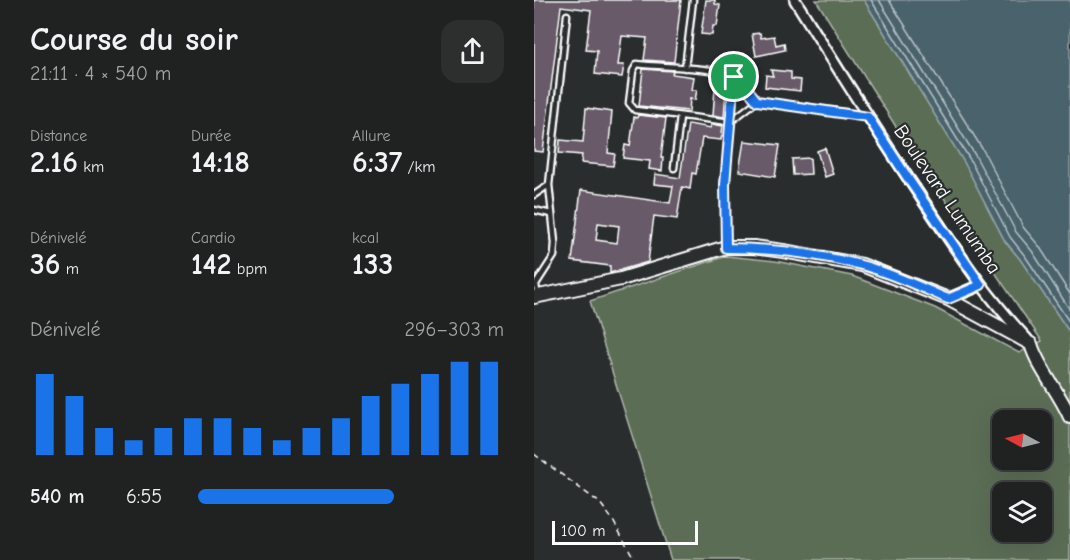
<!DOCTYPE html>
<html lang="fr">
<meta charset="utf-8">
<style>
:root{--surface:#202222;--page:#2d2f2f;--text:#f1f3f6;--muted:#a2a4a5;--line:#3d3f40;--accent:#1a73e8}
body{margin:0;font-family:"Comic Neue",sans-serif;background:var(--page);color:var(--text);height:100vh;display:flex;flex-direction:column;font-size:22px;white-space:nowrap}
*{box-sizing:border-box;margin:0}
p{font-size:20px;color:var(--muted)}
.icon{flex:none;width:33px;height:33px;fill:none;stroke:currentColor;stroke-width:2;stroke-linecap:round;stroke-linejoin:round}
.map{position:relative;flex:1;overflow:hidden}
.panel{display:flex;flex-direction:column;background:var(--surface);width:534px}
.panel>*{flex:none}
.needle{width:39px;rotate:277deg}
.fabs{position:absolute;left:458px;top:410px;display:grid;gap:12px}
.fabs a{display:grid;place-items:center;width:60px;height:60px;border-radius:12px;background:var(--surface);box-shadow:0 6px 24px #0002,0 0 0 2px var(--line);font-size:30px}
.scale{position:absolute;left:18px;bottom:15px;width:146px;box-sizing:border-box;padding-left:6px;border:3px solid #fff;border-top:0;font-size:16px;line-height:21px;white-space:nowrap;color:#fff;-webkit-text-stroke:4px #2a2d2e;paint-order:stroke}
.pin{position:absolute;display:grid;place-items:center;width:51px;height:51px;color:#fff;margin:-26px;border:3px solid #fff;border-radius:50%;box-shadow:0 2px 6px #0007}
.round{display:grid;place-items:center;flex:none;width:63px;height:63px;border-radius:18px;background:var(--page)}
.headline{display:flex;align-items:center;justify-content:space-between;height:102px;padding:0 30px}
h1{font-size:33px;font-weight:800;line-height:45px}
.stats{display:grid;grid-template-columns:repeat(3,1fr);gap:9px;height:102px;padding:6px 30px}
.stats div{display:grid;align-content:center}
.stats b{font-size:30px;font-weight:800}
.stats small{font-size:16px;font-weight:400}
.stats p{font-size:16px}
.chart{height:168px;padding:12px 30px}
.chart p{display:flex;justify-content:space-between}
.chart svg{width:100%;height:108px;margin-top:6px;stroke:var(--accent);stroke-width:6}
ul{padding:0 30px;list-style:none;font-size:20px}
li{display:grid;grid-template-columns:96px 72px 1fr;align-items:center;height:45px}
li i{height:15px;border-radius:8px;background:var(--accent)}
main{display:flex;flex:1;min-height:0}
.map>svg:first-child{display:block}
</style>
<main>
<section class="panel">
<div class="headline"><div><h1>Course du soir</h1><p>21:11 · 4 × 540 m</p></div><a class="round"><svg class="icon" aria-label="share" viewBox="0 0 24 24"><path d="M12 15V3M7 8l5-5 5 5M5 13v7h14v-7"/></svg></a></div>
<div class="stats">
<div><p>Distance</p><b>2.16<small> km</small></b></div>
<div><p>Durée</p><b>14:18</b></div>
<div><p>Allure</p><b>6:37<small> /km</small></b></div>
</div>
<div class="stats">
<div><p>Dénivelé</p><b>36<small> m</small></b></div>
<div><p>Cardio</p><b>142<small> bpm</small></b></div>
<div><p>kcal</p><b>133</b></div>
</div>
<div class="chart"><p><span>Dénivelé</span>296–303 m</p>
<svg viewBox="0 0 160 44" preserveAspectRatio="none"><path d="M5 44V11M15 44V20M25 44V33M35 44V38M45 44V33M55 44V29M65 44V29M75 44V33M85 44V38M95 44V33M105 44V29M115 44V20M125 44V15M135 44V11M145 44V6M155 44V6"/></svg>
</div>
<ul>
<li><b>540 m</b>6:55<i style="width:64%"></i></li>
</ul>
</section>
<div class="map">
<svg width="536" height="560" viewBox="0 0 536 560">
<rect width="100%" height="100%" fill="#2a2d2e"/>
<filter id="ink" filterUnits="userSpaceOnUse"><feTurbulence type="fractalNoise" baseFrequency=".0167" numOctaves="2"/><feDisplacementMap in="SourceGraphic" scale="12" xChannelSelector="R" yChannelSelector="G"/><feConvolveMatrix kernelMatrix="1 2 1 2 8 2 1 2 1" color-interpolation-filters="sRGB"/></filter>
<g filter="url(#ink)">
<path fill="#5b6d56" stroke="#adb6aa" stroke-width="1.5" fill-rule="evenodd" d="M282,0H330L430,162L471,241L486,259L536,333V560H137L56,301L192,256L241,261L318,276L401,308L485,353L508,341L371,141ZM468,420H507V459H468ZM468,492H507V531H468Z"/>
<path fill="#48626c" stroke="#91a1a7" stroke-width="1.5" d="M330,0H536V333L486,259L471,241L430,162Z"/>
<g fill="none" stroke-linecap="round" stroke-linejoin="round">
<path stroke="#b6c0c4" stroke-width="1.5" d="M337,0L435,158L476,237L491,256L536,323
M345,0L441,155L482,232L498,251L536,310
M355,0L449,150L489,227L505,246L536,294"/>
</g>
<path fill="#675a69" stroke="#fff" stroke-width="1.5" fill-rule="evenodd" d="M0,0H147L140,62L110,60L113,38L88,36L84,65H90L88,77L61,74L63,51L52,50L57,10L27,6L9,152L0,151Z
M172,0H181V4L186,5L183,26H179L178,35L167,34Z
M226,33L227,38L240,36L242,45L250,43L251,50L222,56L218,34Z
M109,69L139,71L138,74L160,77L158,90H163L161,100L156,99L155,111L105,106Z
M237,70L257,72V79L267,80L266,91L231,87L232,75L239,76Z
M181,88L192,89L190,117L179,115Z
M52,108L78,112L74,153L81,154L79,166L47,163L48,155L25,153L26,140L49,142Z
M104,115L132,118L127,158H129L128,171L115,169L116,161L89,158L91,145L96,146L100,117L103,118Z
M154,124L177,128L178,124L189,126L187,140L168,138L162,174L158,173L156,189L148,187L143,219L120,216L114,262L76,273V266L38,261L47,190L136,203L139,186L120,184L121,174L146,178ZM64,223L85,226L83,243L62,240Z
M210,141L246,145L241,177L205,171Z
M291,148L299,174L291,177L283,151Z
M276,158L277,174L259,175L258,159Z"/>
<g fill="none" stroke-linecap="round" stroke-linejoin="round">
<g stroke="#fff" stroke-width="9">
<path id="service" d="M151,68L159,0
M223,101C216,93 210,83 201,77C184,67 133,67 112,65L103,64L99,71L95,103L101,110L196,122L223,101L332,116
M140,168L146,117
M0,195L15,185
M0,210L17,214
M192,245L191,184L200,77
M6,293L3,292L2,284L20,256L21,243L15,185L33,15"/>
</g>
<g stroke="#fff" stroke-width="14">
<path id="minor" d="M261,0C306,72 351,145 399,215C428,259 457,301 493,339
M414,299L447,285"/>
</g>
<g stroke="#fff" stroke-width="16">
<path id="tertiary" d="M0,297L87,279L192,247H220L249,251L328,265L414,299L497,344C504,368 525,392 536,417"/>
</g>
<path stroke="#fff" stroke-width="1.5" stroke-dasharray="6 4.5" stroke-linecap="butt" d="M0,454L66,503L78,519L101,560"/>
<use href="#service" stroke="#2a2d2e" stroke-width="4.5"/>
<use href="#minor" stroke="#2a2d2e" stroke-width="9"/>
<use href="#tertiary" stroke="#2a2d2e" stroke-width="12"/>
</g>
</g>
<g fill="none" stroke-linecap="round" stroke-linejoin="round" filter="url(#ink)">
<g stroke="#fff" stroke-width="12">
<path id="route" d="M200,77L211,86L223,101L334,117L375,180L447,285L414,299C386,287 357,273 327,265C283,254 237,248 192,248L191,184Z"/>
</g>
<use href="#route" stroke="#1a73e8" stroke-width="8"/>
</g>
<g text-anchor="middle" stroke-width="4.5" stroke-linejoin="round" paint-order="stroke">
<g font-size="20" fill="#fff" stroke="#2a2d2e">
<text transform="translate(414 199) rotate(56)" y="7">Boulevard Lumumba</text>
</g>
</g>
</svg>
<div class="fabs">
<a><svg class="needle" viewBox="-14 -14 28 28"><path d="M0-13l5 13h-10z" fill="#e53935"/><path d="M0 13l5-13h-10z" fill="#a2a4a5"/></svg></a>
<a><svg class="icon" aria-label="layers" viewBox="0 0 24 24"><path d="M12 4l9 5-9 5-9-5zM3 14l9 5 9-5"/></svg></a>
</div>
<div class="scale">100 m</div>
<div class="pin" style="left:200px;top:77px;background:#1e9e55"><svg class="icon" aria-label="arrive" viewBox="0 0 24 24"><path d="M6 21V4h12l-3 4 3 4H6"/></svg></div>
</div>
</main>
